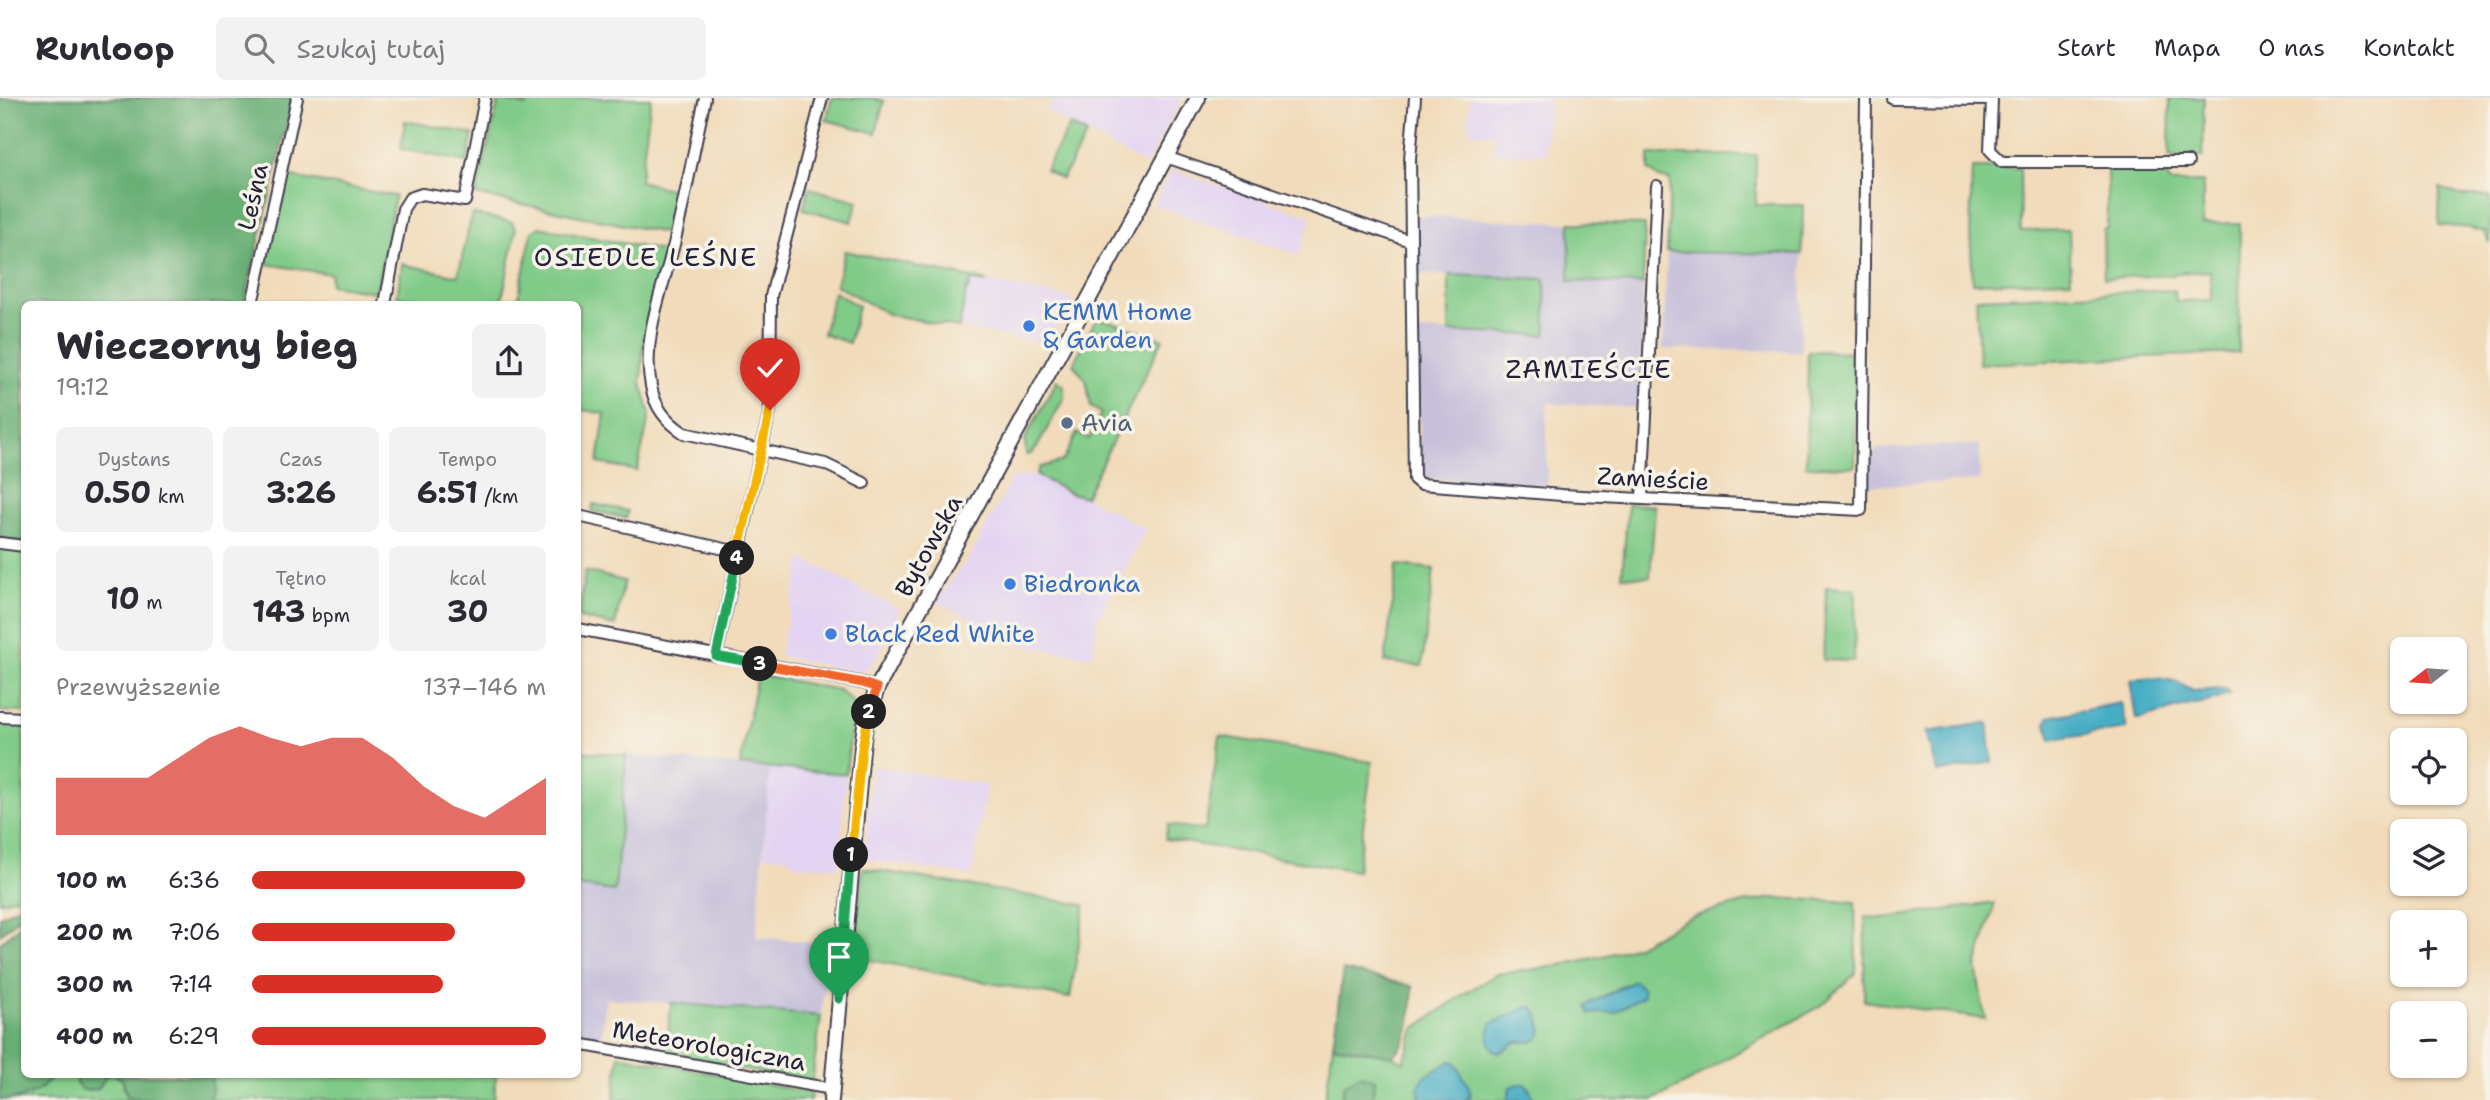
<!DOCTYPE html>
<html lang="pl">
<meta charset="utf-8">
<style>
:root{--surface:#fff;--page:#f2f2f3;--text:#2b2b33;--muted:#7c7c81;--line:#e1e1e2;--accent:#d93025}
body{margin:0;font-family:"Shantell Sans",sans-serif;background:var(--page);color:var(--text);height:100vh;display:flex;flex-direction:column;font-size:26px;white-space:nowrap}
*{box-sizing:border-box;margin:0}
p{font-size:23px;color:var(--muted)}
.icon{flex:none;width:38px;height:38px;fill:none;stroke:currentColor;stroke-width:2;stroke-linecap:round;stroke-linejoin:round}
.map{position:relative;flex:1;overflow:hidden}
.drawer{position:absolute;left:21px;top:203px;width:560px;height:777px;display:flex;flex-direction:column;background:var(--surface);border-radius:10px;box-shadow:0 2px 5px #0004}
.drawer>*{flex:none}
.needle{width:46px;rotate:253deg}
.fabs{position:absolute;left:2390px;top:539px;display:grid;gap:14px}
.fabs a{display:grid;place-items:center;width:77px;height:77px;border-radius:10px;background:var(--surface);box-shadow:0 2px 5px #0004;font-size:35px}
.pin{position:absolute;display:grid;place-items:center;width:60px;height:60px;color:#fff;margin:-72px -30px;border-radius:50% 50% 50% 0;rotate:-45deg;box-shadow:0 0 7px #0007}
.pin .icon{rotate:45deg}
.km{position:absolute;width:35px;height:35px;margin:-18px;border-radius:50%;background:#222;color:#fff;font-size:19px;line-height:35px;text-align:center}
.round{display:grid;place-items:center;flex:none;width:74px;height:74px;border-radius:10px;background:var(--page)}
.headline{display:flex;align-items:center;justify-content:space-between;height:119px;padding:0 35px}
h1{font-size:38px;font-weight:700;line-height:52px}
.stats{display:grid;grid-template-columns:repeat(3,1fr);gap:10px;height:119px;padding:7px 35px}
.stats div{display:grid;align-content:center;border-radius:10px;background:var(--page);text-align:center}
.stats b{font-size:30px;font-weight:700}
.stats small{font-size:19px;font-weight:400}
.stats p{font-size:19px}
.chart{height:196px;padding:14px 35px}
.chart p{display:flex;justify-content:space-between}
.chart svg{width:100%;height:126px;margin-top:7px;fill:var(--accent);opacity:.7}
ul{padding:0 35px;list-style:none;font-size:23px}
li{display:grid;grid-template-columns:112px 84px 1fr;align-items:center;height:52px}
li i{height:18px;border-radius:9px;background:var(--accent)}
header{display:flex;align-items:center;gap:42px;box-sizing:border-box;height:98px;padding:0 35px;background:var(--surface);border-bottom:2px solid var(--line)}
header strong{font-size:33px}
nav{display:flex;gap:38px;margin-inline-start:auto;font-size:24px}
.search{width:490px;height:63px;background:var(--page);display:flex;align-items:center;gap:18px;box-sizing:border-box;padding:0 24px;border-radius:10px;color:var(--muted);font-size:26px}
.map>svg:first-child{display:block}
</style>
<header>
<strong>Runloop</strong>
<div class="search"><svg class="icon" aria-label="search" viewBox="0 0 24 24"><circle cx="10" cy="10" r="6"/><path d="M15 15l6 6"/></svg>Szukaj tutaj</div>
<nav><a>Start</a><a>Mapa</a><a>O nas</a><a>Kontakt</a></nav>
</header>
<div class="map">
<svg width="2490" height="1002" viewBox="0 0 2490 1002">
<rect width="100%" height="100%" fill="#f7f3e8"/>
<filter id="ink" filterUnits="userSpaceOnUse"><feTurbulence type="fractalNoise" baseFrequency=".0143" numOctaves="2"/><feDisplacementMap in="SourceGraphic" scale="14" xChannelSelector="R" yChannelSelector="G"/><feConvolveMatrix kernelMatrix="1 2 1 2 8 2 1 2 1" color-interpolation-filters="sRGB"/></filter>
<filter id="wash" filterUnits="userSpaceOnUse"><feTurbulence type="fractalNoise" baseFrequency=".00686" numOctaves="4" result="noise"/><feDisplacementMap in="SourceGraphic" scale="28" xChannelSelector="R" yChannelSelector="G"/><feGaussianBlur stdDeviation="1.57" result="paint"/><feColorMatrix in="noise" values="0 0 0 0 0 0 0 0 0 0 0 0 0 0 0 0 0 1.4 0 .05"/><feComposite in="paint" operator="in"/></filter>
<g filter="url(#wash)">
<rect width="100%" height="100%" fill="#f1dbba"/>
<path fill="#e3d3f2" d="M1054,0H1183L1146,67L1047,14Z
M1470,0H1549L1545,56L1494,55L1496,36L1472,35V30L1468,29Z
M1172,72L1312,119L1299,157L1153,107Z
M971,183L985,185L986,183L1073,201L1047,246L959,230L967,190Z
M1036,377L1068,394L1085,399L1146,431L1098,520L1092,559L1021,547L936,503L971,457L1012,380Z
M802,460L900,512L873,567L858,574L779,558Z
M873,668L986,687L972,778L864,761Z
M770,670L846,676L839,769L795,767L787,759L763,757Z"/>
<path fill="#c6c0da" d="M1416,118L1570,125L1569,182L1643,186L1639,310L1547,305V387L1428,381L1420,372V299H1417L1416,233L1546,237L1545,181L1416,176Z
M1667,154L1802,156L1801,253L1663,251Z
M1979,346L1980,383L1866,388V369L1876,351Z
M626,657L770,670L756,839L830,846L821,918L606,900L601,946L578,943V788L615,792Z"/>
<path fill="#81cb88" stroke="#527662" stroke-width="2" fill-rule="evenodd" d="M529,0H651L640,83L676,93L665,135L476,97L499,1L526,8Z
M832,0H872L884,3L876,35L826,22Z
M2170,0H2204L2203,59H2169Z
M405,23L473,36L467,64L401,51Z
M1070,27L1087,36L1062,81L1045,72Z
M1649,57H1756V107H1803L1802,156L1667,154L1670,82L1659,80L1649,72Z
M1972,70H2020L2021,133L2069,132L2071,182L1973,185L1970,135Z
M2107,70H2163L2170,85L2203,84V126L2240,125L2239,255L1979,266L1976,200L2174,192L2176,203L2211,202L2210,173L2175,175L2174,177L2104,180L2103,131L2107,130Z
M287,78L395,98L376,194L330,187L331,176L266,166Z
M809,90L858,103L852,124L803,111Z
M2440,90L2463,98H2490V146L2485,134L2470,130L2439,127Z
M472,116L512,124L516,132L501,206H438L397,198L402,166L458,178Z
M1570,125L1645,127L1643,186L1569,183Z
M539,129L663,153L659,188L650,210L644,242L641,284L650,316L637,373L598,365L605,316L578,311V206H517L532,134Z
M845,153L986,183L985,185L971,183L969,191L967,190L959,230L888,216L836,187Z
M1449,177L1545,181L1546,237L1449,234Z
M834,194L858,208L849,245L823,236Z
M1097,219L1163,241L1085,399L1068,394L1036,377L1040,369L1063,363L1077,335L1089,341L1101,315L1091,309L1086,282L1073,266Z
M1808,253L1856,254L1855,369L1806,368Z
M1057,282L1064,288V300L1036,351L1031,356L1026,357L1025,341Z
M593,406L628,413L626,420L592,413Z
M1628,406L1655,408L1650,479L1622,478Z
M0,440L24,445V614L0,613Z
M1397,467L1434,471L1422,568L1385,564Z
M585,473L624,483L615,528L579,520Z
M1826,489L1856,491L1854,563L1823,562Z
M757,576L839,592L854,605L846,676L740,667Z
M0,625L24,626V797L0,804Z
M1220,638L1372,664L1357,773L1165,741L1168,727L1205,732Z
M578,653L626,657L615,793L578,788Z
M863,770L1085,807L1070,900L854,859Z
M1773,800L1855,804L1856,875L1821,908L1725,961L1691,983L1653,1002H1534L1525,986L1510,989L1508,1002H1464L1470,999L1471,995L1455,964L1420,1001L1422,1002H1372L1375,982L1344,987L1341,1002H1325L1333,947L1393,958L1404,964L1414,931L1462,897L1497,876L1551,869L1603,858L1637,848L1688,820L1743,805ZM1625,886L1643,898C1616,910 1620,920 1591,905ZM1528,909L1541,931L1524,944L1518,943L1498,955L1493,952L1491,927Z
M1995,805L1976,869L1985,921L1864,903L1865,819L1885,820Z
M671,905L821,918L812,983L666,959Z
M619,957L811,995L810,1002H614Z
M54,976L77,977L76,985L83,992L98,991L107,977H115L123,982L124,992L134,1000L151,1002H14L41,991Z
M211,977H496L494,1002H209L212,992Z"/>
<path fill="#68af74" stroke="#456858" stroke-width="2" d="M0,0H293L244,206H24V445L0,440Z
M22,807L24,816L0,836V818Z
M24,824V976L54,977C40,995 23,1002 0,1002V845Z
M1343,872L1413,888C1411,912 1413,941 1393,958L1333,947Z
M77,977V976L107,977L98,991L83,992L76,985Z
M115,977H211L212,992L209,1002L134,1000L127,998L123,982Z
M1360,977L1375,981L1372,1002H1341L1344,987Z"/>
<path fill="#46adc5" stroke="#346880" stroke-width="2" d="M2156,580L2175,583L2193,593L2224,591L2230,595C2216,604 2202,604 2186,608C2169,612 2154,619 2136,621L2130,582Z
M2121,605L2127,631L2051,642L2046,624L2049,619Z
M1988,625L1992,664L1937,675L1926,634Z
M1634,883L1643,891V898L1615,914L1590,916L1587,909L1591,905Z
M1528,909H1533C1539,916 1548,938 1534,943C1529,945 1522,942 1517,944C1510,946 1506,953 1498,955C1488,949 1487,937 1491,926Z
M1451,963L1455,964L1469,989L1470,999L1464,1002L1420,1001L1418,990L1424,979Z
M1519,986H1525L1529,990L1534,1002H1508L1510,989Z"/>
</g>
<g filter="url(#ink)">
<g fill="none" stroke-linecap="round" stroke-linejoin="round">
<g stroke="#413e4e" stroke-width="14">
<path id="street" d="M705,0C695,47 686,95 675,142C664,189 641,239 651,288C655,310 666,323 684,335L825,366L864,385
M1415,0L1410,61L1414,381L1420,386L1562,397L1861,412L1866,0
M1893,1L1992,2L1990,52L2002,64H2188
M1166,59L1410,143
M252,206L297,0
M385,206L403,111L410,100L422,96L465,103L485,0
M1642,401L1657,88
M578,418L738,454
M0,445L24,448
M578,531L863,585L877,590
M716,558L770,312L771,198L822,0
M0,619L24,620
M578,946L832,991"/>
</g>
<g stroke="#413e4e" stroke-width="18">
<path id="secondary" d="M831,1002L862,650L865,627L877,590L1198,0"/>
</g>
<use href="#street" stroke="#fff" stroke-width="10"/>
<use href="#secondary" stroke="#fff" stroke-width="14"/>
</g>
</g>
<g fill="none" stroke-linecap="round" stroke-linejoin="round" filter="url(#ink)">
<g stroke="#fff" stroke-width="14">
<path id="split-1" d="M839,901L851,757"/>
</g>
<g stroke="#fff" stroke-width="14">
<path id="split-2" d="M851,757L862,650L869,614"/>
</g>
<g stroke="#fff" stroke-width="14">
<path id="split-3" d="M760,566L863,585L877,590L869,614"/>
</g>
<g stroke="#fff" stroke-width="14">
<path id="split-4" d="M737,460L716,558L760,566"/>
</g>
<g stroke="#fff" stroke-width="14">
<path id="split-5" d="M737,460L770,312"/>
</g>
<use href="#split-1" stroke="#22a559" stroke-width="9"/>
<use href="#split-2" stroke="#f5b400" stroke-width="9"/>
<use href="#split-3" stroke="#f0652b" stroke-width="9"/>
<use href="#split-4" stroke="#22a559" stroke-width="9"/>
<use href="#split-5" stroke="#f5b400" stroke-width="9"/>
</g>
<g fill="#3f7fe0" stroke="#f7f3e8" stroke-width="2.5">
<circle cx="1029" cy="228" r="7"/>
<circle cx="1010" cy="486" r="7"/>
<circle cx="831" cy="536" r="7"/>
</g>
<circle fill="#5c6f8a" stroke="#f7f3e8" stroke-width="2.5" cx="1067" cy="325" r="7"/>
<g text-anchor="middle" stroke-width="7" stroke-linejoin="round" paint-order="stroke">
<g font-size="24" fill="#22223b" stroke="#f7f3e8">
<text transform="translate(253 99) rotate(-78)" y="8">Leśna</text>
<text transform="translate(1653 381) rotate(3)" y="8">Zamieście</text>
<text transform="translate(929 448) rotate(-61)" y="8">Bytowska</text>
<text transform="translate(709 948) rotate(10)" y="8">Meteorologiczna</text>
</g>
<g font-size="24" fill="#366cbe" stroke="#f7f3e8" text-anchor="start">
<text x="1043" y="222">KEMM Home<tspan x="1043" dy="28">&amp; Garden</tspan></text>
<text x="1024" y="494">Biedronka</text>
<text x="845" y="544">Black Red White</text>
</g>
<g font-size="24" fill="#4e5e75" stroke="#f7f3e8" text-anchor="start">
<text x="1081" y="333">Avia</text>
</g>
<g font-size="26" letter-spacing="2" fill="#22223b" stroke="#f7f3e8">
<text x="646" y="168">OSIEDLE LEŚNE</text>
<text x="1589" y="280">ZAMIEŚCIE</text>
</g>
</g>
</svg>
<div class="fabs">
<a><svg class="needle" viewBox="-14 -14 28 28"><path d="M0-13l5 13h-10z" fill="#e53935"/><path d="M0 13l5-13h-10z" fill="#7c7c81"/></svg></a>
<a><svg class="icon" aria-label="locate" viewBox="0 0 24 24"><circle cx="12" cy="12" r="6"/><path d="M12 2v4M12 18v4M2 12h4M18 12h4"/></svg></a>
<a><svg class="icon" aria-label="layers" viewBox="0 0 24 24"><path d="M12 4l9 5-9 5-9-5zM3 14l9 5 9-5"/></svg></a>
<a>+</a>
<a>−</a>
</div>
<div class="pin" style="left:839px;top:901px;background:#1e9e55"><svg class="icon" aria-label="arrive" viewBox="0 0 24 24"><path d="M6 21V4h12l-3 4 3 4H6"/></svg></div>
<div class="pin" style="left:770px;top:312px;background:#d93025"><svg class="icon" aria-label="check" viewBox="0 0 24 24"><path d="M5 12l5 5 9-10"/></svg></div>
<b class="km" style="left:851px;top:757px">1</b>
<b class="km" style="left:869px;top:614px">2</b>
<b class="km" style="left:760px;top:566px">3</b>
<b class="km" style="left:737px;top:460px">4</b>
<section class="drawer">
<div class="headline"><div><h1>Wieczorny bieg</h1><p>19:12</p></div><a class="round"><svg class="icon" aria-label="share" viewBox="0 0 24 24"><path d="M12 15V3M7 8l5-5 5 5M5 13v7h14v-7"/></svg></a></div>
<div class="stats">
<div><p>Dystans</p><b>0.50<small> km</small></b></div>
<div><p>Czas</p><b>3:26</b></div>
<div><p>Tempo</p><b>6:51<small> /km</small></b></div>
</div>
<div class="stats">
<div><b>10<small> m</small></b></div>
<div><p>Tętno</p><b>143<small> bpm</small></b></div>
<div><p>kcal</p><b>30</b></div>
</div>
<div class="chart"><p><span>Przewyższenie</span>137–146 m</p>
<svg viewBox="0 0 160 44" preserveAspectRatio="none"><path d="M0 44V24L10 24L20 24L30 24L40 17L50 10L60 6L70 10L80 13L90 10L100 10L110 17L120 27L130 34L140 38L150 31L160 24V44z"/></svg>
</div>
<ul>
<li><b>100 m</b>6:36<i style="width:93%"></i></li>
<li><b>200 m</b>7:06<i style="width:69%"></i></li>
<li><b>300 m</b>7:14<i style="width:65%"></i></li>
<li><b>400 m</b>6:29<i style="width:100%"></i></li>
</ul>
</section>
</div>
